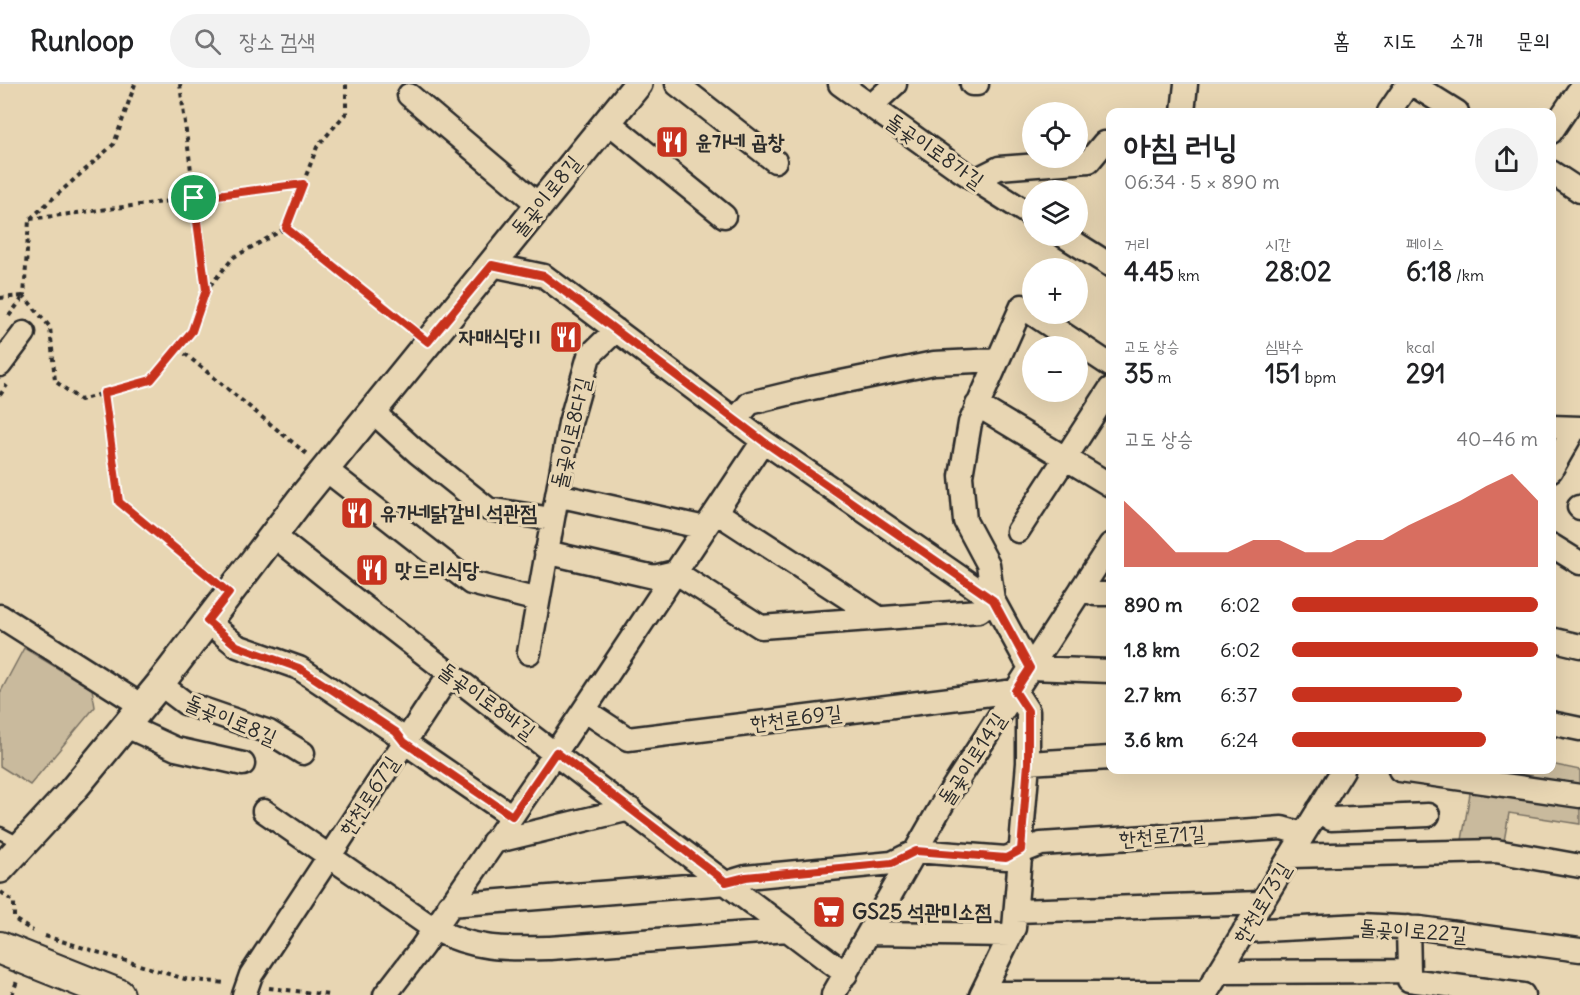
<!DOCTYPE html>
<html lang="ko">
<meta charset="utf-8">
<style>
:root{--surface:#fff;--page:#f2f2f2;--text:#202124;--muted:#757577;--line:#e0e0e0;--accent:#c8321e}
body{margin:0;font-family:Delius,"Poor Story",sans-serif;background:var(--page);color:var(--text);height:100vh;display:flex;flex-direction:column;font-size:22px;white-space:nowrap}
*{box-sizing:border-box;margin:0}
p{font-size:20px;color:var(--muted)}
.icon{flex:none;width:33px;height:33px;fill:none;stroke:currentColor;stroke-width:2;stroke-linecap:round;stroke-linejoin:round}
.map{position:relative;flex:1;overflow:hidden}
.sheet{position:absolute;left:1106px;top:24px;width:450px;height:666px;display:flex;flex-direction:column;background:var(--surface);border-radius:12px;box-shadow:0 6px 24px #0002}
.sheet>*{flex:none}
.tools{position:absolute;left:1022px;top:18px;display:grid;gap:12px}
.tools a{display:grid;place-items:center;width:66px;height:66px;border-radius:50%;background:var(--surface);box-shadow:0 6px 24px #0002;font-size:30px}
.pin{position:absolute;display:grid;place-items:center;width:51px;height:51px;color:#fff;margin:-26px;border:3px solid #fff;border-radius:50%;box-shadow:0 2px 6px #0007}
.round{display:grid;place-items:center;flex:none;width:63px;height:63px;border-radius:32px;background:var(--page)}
.summary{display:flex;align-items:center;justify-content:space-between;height:102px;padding:0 18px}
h1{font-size:33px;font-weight:700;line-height:45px}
.metrics{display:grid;grid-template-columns:repeat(3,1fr);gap:9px;height:102px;padding:6px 18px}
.metrics div{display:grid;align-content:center}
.metrics b{font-size:26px;font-weight:700}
.metrics small{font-size:16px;font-weight:400}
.metrics p{font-size:16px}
.chart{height:168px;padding:12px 18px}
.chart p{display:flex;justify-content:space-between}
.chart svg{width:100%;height:108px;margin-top:6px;fill:var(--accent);opacity:.7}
ul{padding:0 18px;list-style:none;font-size:20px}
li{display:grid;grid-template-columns:96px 72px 1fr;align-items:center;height:45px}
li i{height:15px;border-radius:8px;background:var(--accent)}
header{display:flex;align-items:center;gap:36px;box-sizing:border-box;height:84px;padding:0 30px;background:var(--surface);border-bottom:2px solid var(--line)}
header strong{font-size:28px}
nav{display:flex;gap:33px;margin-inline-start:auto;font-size:21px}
.search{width:420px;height:54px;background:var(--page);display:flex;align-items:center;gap:15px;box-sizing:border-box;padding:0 21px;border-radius:33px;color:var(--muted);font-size:22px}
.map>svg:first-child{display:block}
</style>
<header>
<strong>Runloop</strong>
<div class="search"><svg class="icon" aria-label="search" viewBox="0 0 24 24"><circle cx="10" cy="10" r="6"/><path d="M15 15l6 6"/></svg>장소 검색</div>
<nav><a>홈</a><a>지도</a><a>소개</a><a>문의</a></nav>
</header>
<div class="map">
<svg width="1580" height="911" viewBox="0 0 1580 911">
<rect width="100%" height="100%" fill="#e8d6b3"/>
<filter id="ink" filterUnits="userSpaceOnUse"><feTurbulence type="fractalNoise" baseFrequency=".0167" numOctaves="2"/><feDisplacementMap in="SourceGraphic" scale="12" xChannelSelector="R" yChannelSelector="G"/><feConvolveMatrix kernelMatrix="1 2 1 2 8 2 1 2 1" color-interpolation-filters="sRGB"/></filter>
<g filter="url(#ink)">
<path fill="#c9ba9d" stroke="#7a7264" stroke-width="1.5" d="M24,564L92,605L95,623L30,701L0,682V609Z
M1551,680L1580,686V740L1509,729L1503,763L1461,762L1474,686H1551Z"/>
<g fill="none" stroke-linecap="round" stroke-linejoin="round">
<g stroke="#2b2b2b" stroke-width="15">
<path id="service" d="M0,749L21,760"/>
</g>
<g stroke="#2b2b2b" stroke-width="27">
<path id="minor" d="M677,0L775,77
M840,0L960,86L1032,132
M972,0H977
M1412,0L1457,28
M409,11L539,121
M871,22L895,0
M1183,28L1186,0
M1389,28L1408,0
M607,37L724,132
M1551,48L1580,5
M1551,88L1580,107
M975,96L999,84L1089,77L1104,59H1110
M1064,152L1110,181
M492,181L544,192L763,357L993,516L1030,584L1110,587
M1033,230L1110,281
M0,281L24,249
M977,321L1110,401
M372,327L418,369L488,425L552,435
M735,336L750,319L812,304L934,279L997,276
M1551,343L1580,344
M325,385L471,499L538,516
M1551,386L1575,344
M557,411L705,444
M1579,423L1580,424
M716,428L879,534
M1018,447L1110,305
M273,451C461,601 654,745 846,890
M1551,461L1580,479
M546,468L654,493L675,488L761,543L979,527L993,516L988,480L965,437L961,392L970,339L1022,222L1032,229
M1082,504L1095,510H1110
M0,532L142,622
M207,537L237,562L299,584L396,649L404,658L512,732
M1551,555L1580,562
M529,569L570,339L589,272L616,246
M160,600L185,619L269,648L303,669
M584,626L628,655L1015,607L1028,627V679L1014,844L981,911
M1551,639L1580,645
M126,642L176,665L243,680
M1028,679L1110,674
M1400,686L1580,712
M1318,726L1331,735L1428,731
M264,727L434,845C475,866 504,865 550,864L788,846
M493,758L630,725
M1290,772L1496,767L1580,782
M449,821L726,799L746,793L892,779L916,767L1006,774L1041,760L1282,744L1303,750
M1016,827L1261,819
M1408,843L1409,887
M1244,847L1361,841L1420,844L1580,866
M870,849L1010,851
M1220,888L1409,887V896L1523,911
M982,909H1207
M244,911L251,891L449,591
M385,911L422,863L556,668L763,357
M833,911L943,719L1110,461
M1205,911L1343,686"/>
</g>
<g stroke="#2b2b2b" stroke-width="32">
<path id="tertiary" d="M0,785L72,707L160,600L301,415L638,0"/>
</g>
<g stroke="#2b2b2b" stroke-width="36">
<path id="secondary" d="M0,864L118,911"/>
</g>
<path stroke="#2b2b2b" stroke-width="4" stroke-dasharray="4.5 4.5" stroke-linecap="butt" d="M135,0L114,60L29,136L24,212L50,243L55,297L80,316L151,296L192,247L206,206L234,173L286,144L317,63L346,29V0
M180,0L206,205
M30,135L303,100
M286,144L411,245
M0,214L23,212
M9,232L24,212
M178,264L308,371
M104,309L119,418L212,495
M0,311L7,301
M1,808L14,818V835L33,847
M45,852L185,895L226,899
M269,904L330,911
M12,911L17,897"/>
<use href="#service" stroke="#e8d6b3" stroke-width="10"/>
<use href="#minor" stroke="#e8d6b3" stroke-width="22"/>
<use href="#tertiary" stroke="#e8d6b3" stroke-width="27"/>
<use href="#secondary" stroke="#e8d6b3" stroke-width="32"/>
</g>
</g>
<g fill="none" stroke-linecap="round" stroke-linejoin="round" filter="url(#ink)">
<g stroke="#fff" stroke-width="12">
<path id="route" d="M303,100L286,144L428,258L492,181L544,192L763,357L993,516L1030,584L1015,607L1028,627V679L1021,766L1006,774L916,767L892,779L746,793L726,798L556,668L512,732L404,658L396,648L299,584L237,562L207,537L229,509L119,418L104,309L151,296L192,247L206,206L194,114Z"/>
</g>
<use href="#route" stroke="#c8321e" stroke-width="8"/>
</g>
<defs>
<g id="restaurant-square" transform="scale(1.725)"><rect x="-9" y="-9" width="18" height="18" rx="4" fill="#c8321e" stroke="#e8d6b3"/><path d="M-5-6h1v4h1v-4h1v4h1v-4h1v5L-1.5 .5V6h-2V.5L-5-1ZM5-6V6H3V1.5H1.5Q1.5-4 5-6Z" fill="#fff"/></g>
<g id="supermarket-square" transform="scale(1.725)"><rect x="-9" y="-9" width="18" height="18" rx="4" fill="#c8321e" stroke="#e8d6b3"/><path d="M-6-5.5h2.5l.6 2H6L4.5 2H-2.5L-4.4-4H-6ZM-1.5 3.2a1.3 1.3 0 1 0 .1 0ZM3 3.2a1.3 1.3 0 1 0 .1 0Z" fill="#fff"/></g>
</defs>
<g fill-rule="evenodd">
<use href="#restaurant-square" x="672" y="58"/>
<use href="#restaurant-square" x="566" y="253"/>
<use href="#restaurant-square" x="357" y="429"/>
<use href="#restaurant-square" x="372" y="486"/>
<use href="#supermarket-square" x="829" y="828"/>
</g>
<g text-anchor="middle" stroke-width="6" stroke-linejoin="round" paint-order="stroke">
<g font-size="21" font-weight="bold" fill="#2b2b2b" stroke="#e8d6b3" text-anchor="start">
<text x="695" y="65">윤가네 곱창</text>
<text x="543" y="260" text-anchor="end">자매식당Ⅱ</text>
<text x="380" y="436">유가네닭갈비 석관점</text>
<text x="395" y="493">맛드리식당</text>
<text x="852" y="835">GS25 석관미소점</text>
</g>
<g font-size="21" fill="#2b2b2b" stroke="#e8d6b3">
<text transform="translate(935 67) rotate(35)" y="7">돌곶이로8가길</text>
<text transform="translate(546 112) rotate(-51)" y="7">돌곶이로8길</text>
<text transform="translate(571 349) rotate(-77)" y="7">돌곶이로8다길</text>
<text transform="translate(487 617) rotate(36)" y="7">돌곶이로8바길</text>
<text transform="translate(796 634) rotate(-7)" y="7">한천로69길</text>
<text transform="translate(231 636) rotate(23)" y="7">돌곶이로8길</text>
<text transform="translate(972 675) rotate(-57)" y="7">돌곶이로14길</text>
<text transform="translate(369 712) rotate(-57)" y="7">한천로67길</text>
<text transform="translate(1162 752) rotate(-4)" y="7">한천로71길</text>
<text transform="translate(1262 819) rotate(-59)" y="7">한천로73길</text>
<text transform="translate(1413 847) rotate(4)" y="7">돌곶이로22길</text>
</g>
</g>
</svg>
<div class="tools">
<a><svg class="icon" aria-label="locate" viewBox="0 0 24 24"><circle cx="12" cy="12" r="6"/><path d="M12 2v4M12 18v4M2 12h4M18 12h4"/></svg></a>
<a><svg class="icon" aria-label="layers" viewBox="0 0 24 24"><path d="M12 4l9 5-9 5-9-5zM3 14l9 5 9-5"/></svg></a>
<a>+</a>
<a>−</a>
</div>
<div class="pin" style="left:194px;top:114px;background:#1e9e55"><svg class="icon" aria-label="arrive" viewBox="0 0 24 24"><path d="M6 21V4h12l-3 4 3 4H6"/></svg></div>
<section class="sheet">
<div class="summary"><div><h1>아침 러닝</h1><p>06:34 · 5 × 890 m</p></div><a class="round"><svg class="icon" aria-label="share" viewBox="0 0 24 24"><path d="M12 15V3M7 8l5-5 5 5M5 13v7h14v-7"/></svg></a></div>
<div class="metrics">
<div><p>거리</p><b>4.45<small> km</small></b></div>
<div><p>시간</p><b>28:02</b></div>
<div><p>페이스</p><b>6:18<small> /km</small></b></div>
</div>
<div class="metrics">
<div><p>고도 상승</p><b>35<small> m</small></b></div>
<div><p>심박수</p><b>151<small> bpm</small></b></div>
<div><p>kcal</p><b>291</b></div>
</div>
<div class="chart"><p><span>고도 상승</span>40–46 m</p>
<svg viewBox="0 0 160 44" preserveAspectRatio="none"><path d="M0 44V17L10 27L20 38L30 38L40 38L50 33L60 33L70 38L80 38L90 33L100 33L110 27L120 22L130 17L140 11L150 6L160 17V44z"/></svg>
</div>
<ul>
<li><b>890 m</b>6:02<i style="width:100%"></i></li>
<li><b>1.8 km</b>6:02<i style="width:100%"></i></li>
<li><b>2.7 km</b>6:37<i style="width:69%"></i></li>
<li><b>3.6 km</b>6:24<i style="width:79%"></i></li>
</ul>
</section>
</div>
